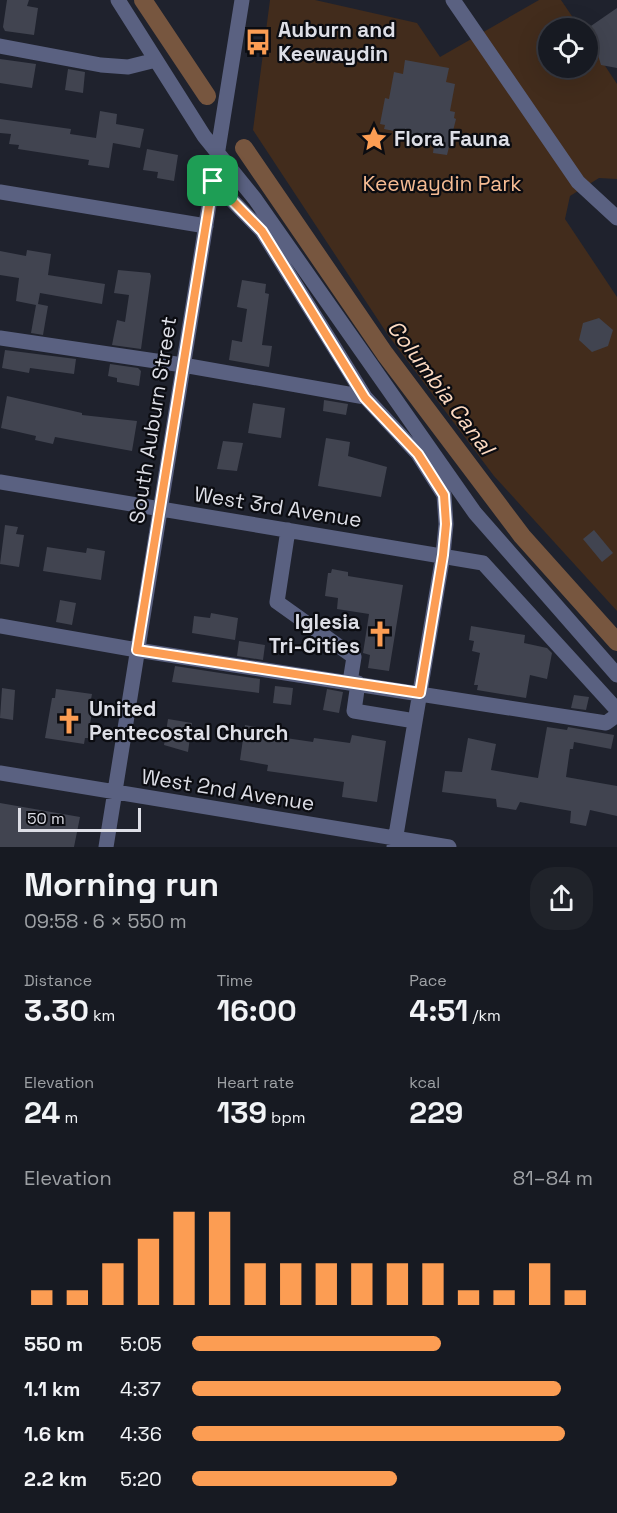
<!DOCTYPE html>
<meta charset="utf-8">
<style>
:root{--surface:#171a22;--page:#20232a;--text:#f1f3f6;--muted:#9ea1a5;--line:#363840;--accent:#fc9d53}
body{margin:0;font-family:"Space Grotesk",sans-serif;background:var(--page);color:var(--text);height:100vh;display:flex;flex-direction:column;font-size:22px;white-space:nowrap}
*{box-sizing:border-box;margin:0}
p{font-size:20px;color:var(--muted)}
.icon{flex:none;width:33px;height:33px;fill:none;stroke:currentColor;stroke-width:2;stroke-linecap:round;stroke-linejoin:round}
.map{position:relative;height:847px;overflow:hidden}
.side{display:flex;flex-direction:column;background:var(--surface);flex:1}
.side>*{flex:none}
.fabs{position:absolute;left:538px;top:18px;display:grid;gap:12px}
.fabs a{display:grid;place-items:center;width:60px;height:60px;border-radius:50%;background:var(--surface);box-shadow:0 6px 24px #0002,0 0 0 2px var(--line);font-size:30px}
.scale{position:absolute;left:18px;bottom:15px;width:123px;box-sizing:border-box;padding-left:6px;border:3px solid #dddee6;border-top:0;font-size:16px;line-height:21px;white-space:nowrap;color:#dddee6;-webkit-text-stroke:4px #0b0c11;paint-order:stroke}
.pin{position:absolute;display:grid;place-items:center;width:51px;height:51px;color:#fff;margin:-26px;border-radius:12px;box-shadow:0 3px 9px #0006}
.round{display:grid;place-items:center;flex:none;width:63px;height:63px;border-radius:24px;background:var(--page)}
.overview{display:flex;align-items:center;justify-content:space-between;height:102px;padding:0 24px}
h1{font-size:33px;font-weight:600;line-height:45px}
.stats{display:grid;grid-template-columns:repeat(3,1fr);gap:9px;height:102px;padding:6px 24px}
.stats div{display:grid;align-content:center}
.stats b{font-size:30px;font-weight:600}
.stats small{font-size:16px;font-weight:400}
.stats p{font-size:16px}
.chart{height:168px;padding:12px 24px}
.chart p{display:flex;justify-content:space-between}
.chart svg{width:100%;height:108px;margin-top:6px;stroke:var(--accent);stroke-width:6}
ul{padding:0 24px;list-style:none;font-size:20px}
li{display:grid;grid-template-columns:96px 72px 1fr;align-items:center;height:45px}
li i{height:15px;border-radius:8px;background:var(--accent)}
.map>svg:first-child{display:block}
</style>
<div class="map">
<svg width="617" height="847" viewBox="0 0 617 847">
<rect width="100%" height="100%" fill="#1f222d"/>
<path fill="#422c1c" d="M270,0H315L417,23L440,57L539,0H561L580,28H549V68H588V40L617,84V179L599,178L570,196L565,219L617,297V611L494,476L388,335L253,130Z"/>
<g fill="none" stroke-linecap="round" stroke-linejoin="round">
<path stroke="#77563f" stroke-width="18" d="M143,0L207,96
M244,148L385,354L522,536L617,642"/>
</g>
<path fill="#414450" d="M7,0H29L27,6L38,8L34,35L5,31L3,27Z
M617,8V68L601,65L598,55L588,40V28Z
M0,59L36,64L32,88L0,83Z
M405,60L449,68L446,82L455,84L450,111L455,112L454,118L456,119L447,155L433,153L434,145L403,139L404,133L384,129L385,125L380,124L385,98L389,99L394,72L403,74Z
M68,69L85,72L83,93L65,90Z
M100,111L117,114L116,124L144,129L140,148L113,143L109,168L88,165L89,160L18,149L19,145L9,144L11,134L0,133V119L71,129L70,134L96,138Z
M147,149L178,155L174,181L157,178L158,172L143,170Z
M27,250L51,254L48,275L105,284L102,304L40,293L38,304L48,306L43,335L31,333L36,305L16,301L19,278L0,275V251L26,256Z
M118,270L150,273L151,276L141,349L112,345L117,320L125,322L129,295L114,293Z
M242,280L266,284L265,293L269,294L262,345L272,346L269,367L229,360L232,340L242,342L247,309L237,307Z
M599,318L613,330L608,346L592,352L579,340L583,323Z
M5,350L76,359L74,374L30,368L29,373L2,368Z
M110,364L138,368L141,371L139,386L117,382V378L108,376Z
M7,396L82,413V415L137,421L132,451L55,437L53,444L35,440L36,436L1,428Z
M324,400L348,404L346,415L323,411Z
M253,403L285,408L281,438L248,433Z
M326,438L350,442L348,456L387,467L381,497L318,486Z
M223,441L243,443L237,471L217,469Z
M5,525L18,527L16,534L24,535L19,567L0,564Z
M594,530L613,553L602,562L583,539Z
M47,547L86,553L87,548L105,551L101,580L43,571Z
M332,569L348,572V576L403,585L389,671L368,668L370,655L363,653L369,614L337,609L338,598L325,596L328,573H331Z
M60,600L76,603L72,625L56,622Z
M211,613L238,618L235,640L192,633L194,616L210,618Z
M471,626L525,635L524,643L547,648L552,653L547,679L530,675L526,698L477,690L478,685H474L480,653L472,651L474,641L469,640Z
M239,641L265,645L263,660L237,656Z
M175,666L260,679L259,693L172,682Z
M275,686L293,688L291,705L273,703Z
M2,688L15,690L13,720L0,718Z
M56,689L92,694L90,705H93L88,738H85L84,744L45,738L52,698H55Z
M327,689L343,692L339,713L323,710Z
M574,695L589,697L586,710L571,708Z
M168,719L192,723L188,752L164,745Z
M245,725L266,729L265,735L313,742L314,738L350,743L352,735L386,741L377,802L342,797L344,782L267,771L268,765L240,760Z
M547,727L567,730L568,727L614,735L611,749L574,742L573,749H570L566,777L617,786V816L590,810L586,826L570,823L571,811L520,802L516,810L497,807L496,799L442,792L445,771L462,772L468,738L496,744L491,770L538,778Z
M0,803L80,817L74,847H0Z"/>
<g fill="none" stroke-linecap="round" stroke-linejoin="round">
<path stroke="#5a6181" stroke-width="15" d="M118,0L204,136L255,199L475,513L617,675
M453,0L578,182L617,218
M0,46L101,65L128,67L156,60
M213,181L262,231L365,397L418,454L444,495L446,524L443,555L394,847
M0,192L206,226
M0,338L183,365L365,397
M0,482L483,563L617,710
M288,530L277,602L354,657L350,682
M0,626L137,650L606,723L617,715
M358,683L354,711L415,721
M0,773L449,847
M106,847L242,0"/>
</g>
<g fill="none" stroke-linecap="round" stroke-linejoin="round">
<g stroke="#fff" stroke-width="12">
<path id="route" d="M213,181L262,231L365,398L418,454L444,495L446,524L443,555L420,693L137,650Z"/>
</g>
<use href="#route" stroke="#fc9d53" stroke-width="8"/>
</g>
<defs>
<g id="bus-bare" transform="scale(2.07)"><path d="M-5-6H5V4H4V6H2V4H-2V6H-4V4H-5ZM-3.5-4V0h7V-4ZM-3.5 1.2v1.5H-2V1.2ZM2 1.2v1.5H3.5V1.2Z" fill="#fc9d53" stroke="#0b0c11" stroke-width="2.5" paint-order="stroke"/></g>
<g id="sight-bare" transform="scale(2.07)"><path d="M0-6L1.8-2.2L6-1.7L2.9 1.2L3.7 5.4L0 3.3L-3.7 5.4L-2.9 1.2L-6-1.7L-1.8-2.2Z" fill="#fc9d53" stroke="#0b0c11" stroke-width="2.5" paint-order="stroke"/></g>
<g id="church-bare" transform="scale(2.07)"><path d="M-1.2-6h2.4v3.5h3.3v2.4h-3.3V6h-2.4V-.1h-3.3v-2.4h3.3Z" fill="#fc9d53" stroke="#0b0c11" stroke-width="2.5" paint-order="stroke"/></g>
</defs>
<g fill-rule="evenodd">
<use href="#bus-bare" x="258" y="42"/>
<use href="#sight-bare" x="374" y="139"/>
<use href="#church-bare" x="380" y="634"/>
<use href="#church-bare" x="69" y="721"/>
</g>
<g text-anchor="middle" stroke-width="4.5" stroke-linejoin="round" paint-order="stroke">
<g font-size="21" font-weight="bold" fill="#dddee6" stroke="#0b0c11" text-anchor="start">
<text x="278" y="37">Auburn and<tspan x="278" dy="24">Keewaydin</tspan></text>
<text x="394" y="146">Flora Fauna</text>
<text x="360" y="629" text-anchor="end">Iglesia<tspan x="360" dy="24">Tri-Cities</tspan></text>
<text x="89" y="716">United<tspan x="89" dy="24">Pentecostal Church</tspan></text>
</g>
<g font-size="21" fill="#f5bb93" stroke="#0b0c11">
<text x="442" y="191">Keewaydin Park</text>
</g>
<g font-size="21" fill="#dddee6" stroke="#0b0c11">
<text transform="translate(153 420) rotate(-81)" y="7">South Auburn Street</text>
<text transform="translate(278 507) rotate(9)" y="7">West 3rd Avenue</text>
<text transform="translate(228 790) rotate(9)" y="7">West 2nd Avenue</text>
</g>
<g font-size="22" font-style="italic" fill="#fedbc2" stroke="#0b0c11">
<text transform="translate(441 387) rotate(53)" y="8">Columbia Canal</text>
</g>
</g>
</svg>
<div class="fabs">
<a><svg class="icon" aria-label="locate" viewBox="0 0 24 24"><circle cx="12" cy="12" r="6"/><path d="M12 2v4M12 18v4M2 12h4M18 12h4"/></svg></a>
</div>
<div class="scale">50 m</div>
<div class="pin" style="left:213px;top:181px;background:#1e9e55"><svg class="icon" aria-label="arrive" viewBox="0 0 24 24"><path d="M6 21V4h12l-3 4 3 4H6"/></svg></div>
</div>
<section class="side">
<div class="overview"><div><h1>Morning run</h1><p>09:58 · 6 × 550 m</p></div><a class="round"><svg class="icon" aria-label="share" viewBox="0 0 24 24"><path d="M12 15V3M7 8l5-5 5 5M5 13v7h14v-7"/></svg></a></div>
<div class="stats">
<div><p>Distance</p><b>3.30<small> km</small></b></div>
<div><p>Time</p><b>16:00</b></div>
<div><p>Pace</p><b>4:51<small> /km</small></b></div>
</div>
<div class="stats">
<div><p>Elevation</p><b>24<small> m</small></b></div>
<div><p>Heart rate</p><b>139<small> bpm</small></b></div>
<div><p>kcal</p><b>229</b></div>
</div>
<div class="chart"><p><span>Elevation</span>81–84 m</p>
<svg viewBox="0 0 160 44" preserveAspectRatio="none"><path d="M5 44V38M15 44V38M25 44V27M35 44V17M45 44V6M55 44V6M65 44V27M75 44V27M85 44V27M95 44V27M105 44V27M115 44V27M125 44V38M135 44V38M145 44V27M155 44V38"/></svg>
</div>
<ul>
<li><b>550 m</b>5:05<i style="width:62%"></i></li>
<li><b>1.1 km</b>4:37<i style="width:92%"></i></li>
<li><b>1.6 km</b>4:36<i style="width:93%"></i></li>
<li><b>2.2 km</b>5:20<i style="width:51%"></i></li>
</ul>
</section>
